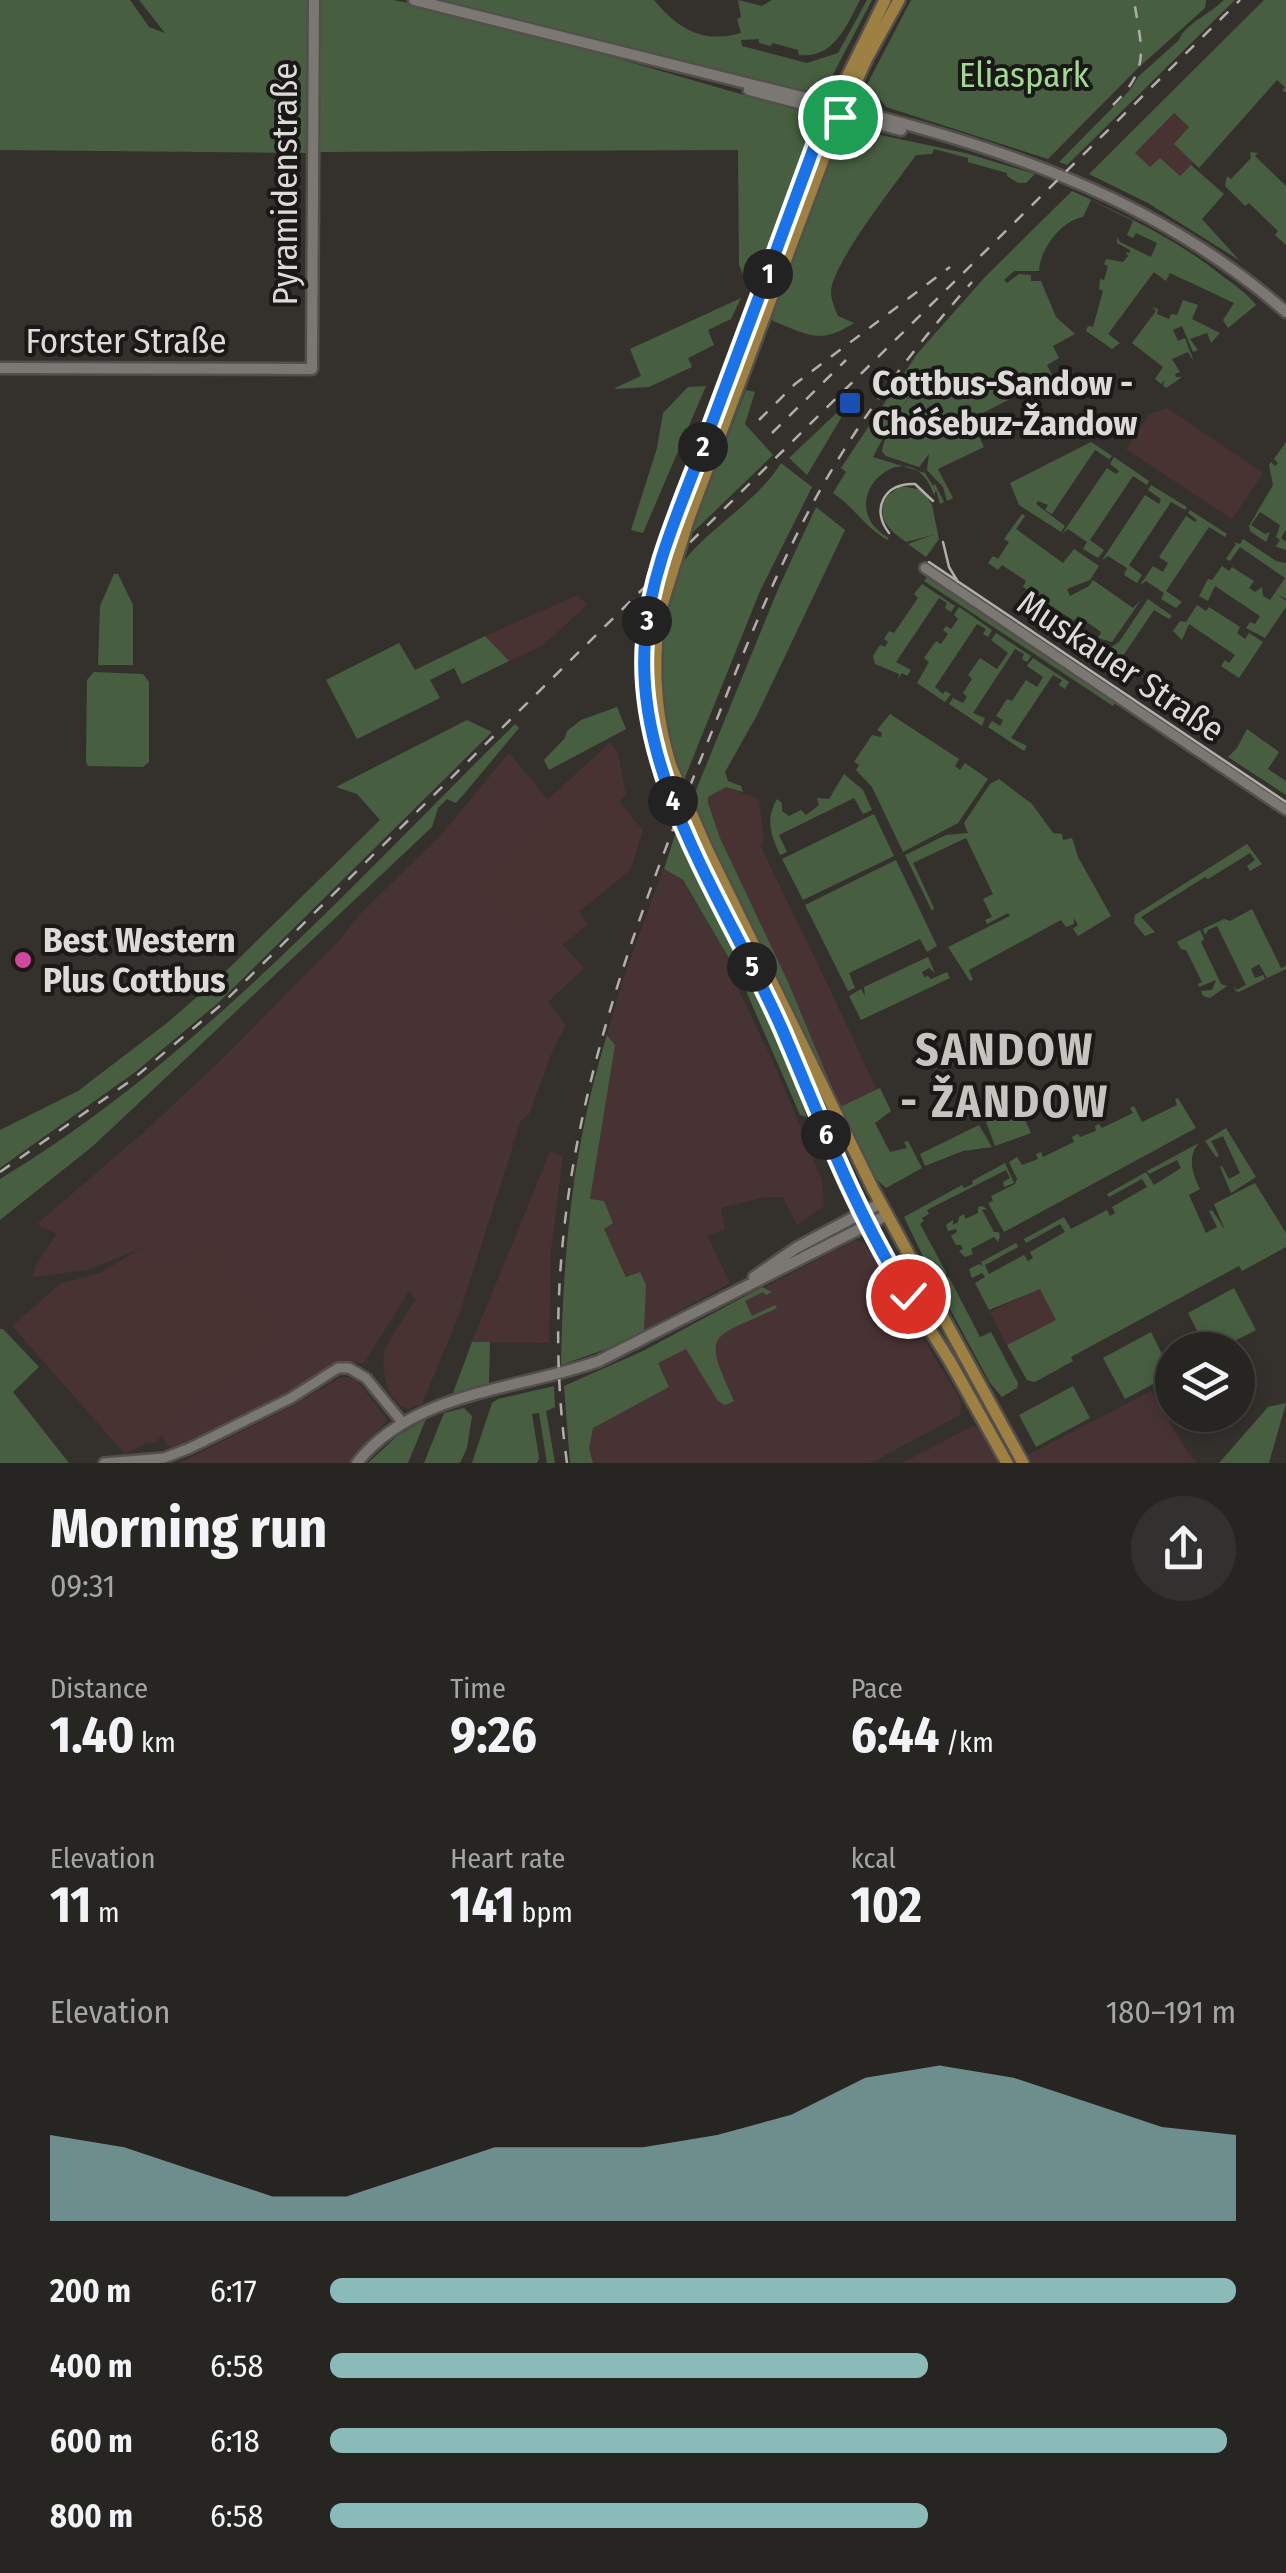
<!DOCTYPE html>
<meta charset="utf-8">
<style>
:root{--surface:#272522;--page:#33312f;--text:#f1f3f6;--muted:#a4a5a5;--line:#434240;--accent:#8bbbb9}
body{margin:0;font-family:"Fira Sans Condensed",sans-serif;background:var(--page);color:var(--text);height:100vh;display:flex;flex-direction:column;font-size:38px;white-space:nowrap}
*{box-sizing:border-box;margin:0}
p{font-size:32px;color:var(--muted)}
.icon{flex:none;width:55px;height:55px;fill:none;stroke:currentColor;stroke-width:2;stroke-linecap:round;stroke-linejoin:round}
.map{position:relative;height:1463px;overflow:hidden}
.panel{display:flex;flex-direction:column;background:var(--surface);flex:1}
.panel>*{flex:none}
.buttons{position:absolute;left:1155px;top:1332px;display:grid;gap:20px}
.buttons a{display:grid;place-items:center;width:100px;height:100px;border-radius:50%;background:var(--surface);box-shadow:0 5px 15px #0003,0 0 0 2px var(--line);font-size:50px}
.pin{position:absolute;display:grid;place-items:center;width:85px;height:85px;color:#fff;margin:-42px;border:5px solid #fff;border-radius:50%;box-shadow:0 2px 10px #0007}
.km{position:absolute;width:50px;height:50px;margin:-25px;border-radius:50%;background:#222;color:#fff;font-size:28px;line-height:50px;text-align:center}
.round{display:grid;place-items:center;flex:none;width:105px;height:105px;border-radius:52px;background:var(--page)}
.headline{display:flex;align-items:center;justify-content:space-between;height:170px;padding:0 50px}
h1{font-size:55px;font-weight:700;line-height:75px}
.stats{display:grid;grid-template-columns:repeat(3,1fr);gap:15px;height:170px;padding:10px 50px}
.stats div{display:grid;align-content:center}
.stats b{font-size:50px;font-weight:700}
.stats small{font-size:28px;font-weight:400}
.stats p{font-size:28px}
.chart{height:280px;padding:20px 50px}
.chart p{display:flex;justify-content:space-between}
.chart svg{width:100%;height:180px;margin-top:10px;fill:var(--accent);opacity:.7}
ul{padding:0 50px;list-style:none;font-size:32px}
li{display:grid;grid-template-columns:160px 120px 1fr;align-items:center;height:75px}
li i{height:25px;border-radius:12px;background:var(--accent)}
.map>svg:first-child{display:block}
</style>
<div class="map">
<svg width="1286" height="1463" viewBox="0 0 1286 1463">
<rect width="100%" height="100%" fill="#34312d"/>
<path fill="#483334" d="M509,753L555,808L522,931L538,918L584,968L548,1002L566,1025L554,1047L529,1114L521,1120L460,1312L416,1299L409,1291L364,1363L342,1362L332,1366L291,1394L204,1438L172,1447L167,1445L162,1436L285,1328L205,1238L166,1269L142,1248L87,1270L33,1277L35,1266L57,1234L37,1224L144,1132L220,1061L337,943L362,912L441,835Z
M663,869L682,880L740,977L734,981L777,1070L822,1181L824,1206L797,1225L783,1197H765L721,1208L725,1230L707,1235L730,1283L644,1330V1286L640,1272L627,1277L589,1199L572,1182L600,1058L623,980Z
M830,990L877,1090L841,1108L797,1006Z
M855,1240L865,1243L961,1401L960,1415L871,1463H570L564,1386L643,1351Z
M348,1377L357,1380L387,1420L349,1463H179L296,1404L339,1378Z
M1151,1391L1189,1455L1198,1463H1032L1028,1455Z
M973,1426L981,1430L999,1463H902Z"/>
<path fill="#483332" d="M1174,113L1189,127L1194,162L1180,176L1160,158L1150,168L1134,153Z
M1167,408L1263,473L1232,519L1126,449L1149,414Z
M578,595L587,605L542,646L509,661L485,636Z
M610,743L618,753L626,795L619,802L643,830L631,869L579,912L587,925L562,945L538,918L522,931L476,879L555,808L548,799Z
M726,787L759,799L764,842L760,845L830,990L797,1006L720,838L708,803V797Z
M550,1152L563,1156L551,1250L549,1343L472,1342Z
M205,1237L285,1328L154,1443L147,1442L125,1454L12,1326L60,1284L100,1273L142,1248L166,1269Z
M1040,1288L1056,1320L1007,1345L990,1312Z
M416,1299L460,1312L422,1404L409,1409L400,1406L388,1390L383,1367L385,1348Z"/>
<path fill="#475f40" d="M0,0H130L149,27L165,33L139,0H309V153L0,150Z
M322,0H393L456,12L807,113L813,135L752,295L739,265L738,150L317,152L318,7Z
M442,0H654C678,29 703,44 741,33L737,19L741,17L738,0L762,6L772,0H860C846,26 834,59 799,55L798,50L773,43L770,46L759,43V39L741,40L742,46L807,63L838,53L867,0H872L829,82L813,96Z
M911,0H1206L1205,8L1138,68L1048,159L886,107L880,99L876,106L861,101V96Z
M1224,0H1235L1067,165L1059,162L1129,91L1139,76L1179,40C1185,24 1210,14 1224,0Z
M1264,0H1286V92L1282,91L1285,87L1277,80L1199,168L1174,144L1189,127L1174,113L1135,153L1150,167L1160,158L1180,176L1191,165L1224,194L1202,219L1239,260L1148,203L1089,174Z
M850,130L871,139L876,134L965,153L1035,174L1026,183H1018L1007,176V173L968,162V158L934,149L932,154L916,155C894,186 842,251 832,285C829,296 834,306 838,316L854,323C819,345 809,335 773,321L771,316L838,138L847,148L846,159H850C857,145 848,139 850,130Z
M1250,152L1258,153L1255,156L1286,186V245L1275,235L1278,231L1249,203L1245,206L1225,186L1227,176L1231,179L1251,158Z
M1072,191C1124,215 1175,238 1221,275C1233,284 1247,293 1256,305L1228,328L1223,320L1234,303L1170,273L1166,281L1154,272L1108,334L1120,343L1112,349L1086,331L1088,326L1093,327L1103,291L1099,289L1100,279L1104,280L1108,266L1104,264L1106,259L1123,262L1128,256L1126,252L1130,253V250L1117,243V237L1120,242L1151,257L1157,243L1136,233L1133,238L1127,235L1133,221L1091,200L1083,217C1061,221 1040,249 1039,271H1014L1004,280L1007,283L1019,274L1031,275V281H1041L1056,317L1075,334L1053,346L1059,358L1047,365L1053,377L971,419L984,447L938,469L953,498L947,501L943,487L927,470L929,454L919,467L886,456L882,452C885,429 906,396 925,383L922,379L893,419L873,457L925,473L933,486L935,484L944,502L940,504L936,490L934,495C910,424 826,503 889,538L887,540C865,527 854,507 833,493L846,472L841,468L917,354L985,277Z
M741,298L731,319L708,330L714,345L688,358L692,367L649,387L613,389L641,376L630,349Z
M1183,300L1198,305L1192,319L1220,333L1211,343L1207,333L1190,339L1198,350L1193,352L1182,326L1173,330L1178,341L1185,338L1194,362L1188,352L1172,359L1180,372L1175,374L1176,377H1182L1166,388L1163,385L1165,380L1161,384L1155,379L1163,367L1132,343L1156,311L1152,307L1158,309L1157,314L1169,319L1171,314L1177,315Z
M706,386L643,533L631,530L657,448L663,413L688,387Z
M746,390L755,392L745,424L773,455L689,536Z
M844,406L847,408L807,475L789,458Z
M1091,442L1112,456L1109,459L1095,450L1052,514L1045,510L1048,505L1038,501L1036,504L1065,526L1061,532L1019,505L1010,483Z
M1286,442V530L1281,538L1286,542V550L1271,545L1276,546L1280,540L1276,537L1280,525L1260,512L1251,525L1265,534L1270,532L1266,542L1250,531L1249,526L1273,485L1269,465L1271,462L1275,466L1278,463L1274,459Z
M1114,457L1149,481L1147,485L1133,476L1090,540L1104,550L1098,558L1083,549L1087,542L1068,529L1062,534L1107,468L1116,474L1119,471L1110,464Z
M781,463L812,487L760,591L684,780C659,724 655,658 670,598C673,587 676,571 683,562C709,528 759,500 781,463Z
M1151,485L1187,507L1185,510L1171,502L1129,565L1142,575L1137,583L1124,575L1127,568L1108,556L1102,560L1145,495L1159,504L1161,499L1148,490Z
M900,486L923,490L932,505L939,539L926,557L908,544L933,535L906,542C888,529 876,519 886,497Z
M816,507L845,530L756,717L725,772L728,781L741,786L743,792L726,787L708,797V803L720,838L788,982L840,1107L880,1088L891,1111L875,1123L890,1152L907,1148L904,1142L908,1141L922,1168L886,1188L874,1177L711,842L692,800L779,587Z
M1190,510L1227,534L1225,537L1209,527L1166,591L1182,602L1176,608L1161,599L1164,593L1146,581L1140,585L1153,566L1163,572L1168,563L1159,557L1186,516L1195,522L1197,520L1188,513Z
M1022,514L1025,516L1016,529L1063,563L1074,549L1099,566L1090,580L1067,589L1070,596L1089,586L1093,580L1133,608L1141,600L1112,642L1098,638L1101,632L1078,616L1074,621L1023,587L1026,581L1002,565L998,570L988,563L993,556L998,559L1009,542L1004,539Z
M1243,539L1276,561L1286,563V599L1277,594L1286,601V607L1265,638L1246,628L1250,622L1255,624L1260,616L1215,586L1208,601L1199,596L1208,579L1212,580L1222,566L1229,571L1232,567L1254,581L1249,588L1255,592L1262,587L1263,596L1270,600L1285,578L1240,547L1230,561L1226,559L1236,544L1233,542L1240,544Z
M114,574H118L133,605V665H98L100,606Z
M927,577H933L1117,700L1113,706L924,581Z
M922,584L955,606L951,612L945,608L947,603L939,598L896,662L911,670L907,676L902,673L898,679L899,674L875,664L873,656L880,645L885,647L888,642L884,639L889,631L894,633L918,598L914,594Z
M1148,599L1172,616L1169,619L1154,610L1112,672L1103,666L1111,653L1110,648L1119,642Z
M1197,605L1206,611L1209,607L1240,627L1237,633L1245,639L1249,633L1263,642L1239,678L1221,666L1225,660L1229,663L1235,655L1189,624L1182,640L1173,631L1180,621L1186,622Z
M959,607L992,630L988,637L983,634L986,629L977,624L935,687L943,694L945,691L951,694L945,702L917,683L929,662L924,658L936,641L941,644L948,634L943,630L946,626L951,629L958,619L954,615Z
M996,633L1031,656L1027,662L1022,659L1024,654L1015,649L973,713L985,718L982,726L949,704L953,698L963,703L967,697L963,693L972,679L968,675L980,658L997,669L1008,653L991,640Z
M485,636L509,661L462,684L454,668L430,680L440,698L357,739L326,680L399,643L415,670Z
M1033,658L1069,682L1065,689L1059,685L1062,680L1053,675L1011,738L1027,746L1024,751L988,727L992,721L1000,726L1003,720L996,716L1007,699L1012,701L1026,680L1037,687L1043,677L1027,666Z
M94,672L143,674L149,682V762L143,767L88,766L86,762L87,680Z
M617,707L626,729L549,770L544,760L565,738L567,731L581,720Z
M890,714L959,759L955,766L960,770L965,763L988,779L958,823L903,852L872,787L856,770L859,765L854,762L872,735L881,737L882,733L877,730Z
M467,720L492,732L218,1003L134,1073L0,1168V1130L78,1091L167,1023L222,975L380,820L357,794L336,787Z
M515,724L519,728L464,794L456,803L447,799L438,808L432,827L93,1146L0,1220V1179C197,1060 352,884 515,724Z
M1247,729L1279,752L1268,769L1286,781V795L1228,757L1237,748Z
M844,774L863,790L872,810L863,814L854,798L779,835L787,852L780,855C771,835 765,820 777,799L782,803V811L789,816L801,810L806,815L819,805L817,798L829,799Z
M999,779L1032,804L1053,833L1062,834L1063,840L1072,838L1078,857L1111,916L1078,936L1073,929L1078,925L1074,918V924L1066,927L1061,920L969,970L973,980L970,981L948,947L1010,916L1008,913L987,924L985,920L992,917L983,899L993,894L966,838L913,863L934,908L932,911L905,855L946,835L968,833L964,823L990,784Z
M874,814L894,856L803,900L782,859Z
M677,829L777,1032L807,1117L800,1115L740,977L683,880L664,869Z
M1247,844L1262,864L1250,871L1247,866L1255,860L1250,853L1208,879L1205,877L1141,917L1155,932L1145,936L1134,923L1135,915Z
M896,860L937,946L927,952L920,939L849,973L855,988L848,991L805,905Z
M1252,909L1281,968L1286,966V969L1267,978L1259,964L1251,969L1255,978L1263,975L1265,979L1239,992L1235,991L1234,985L1236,990L1246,985L1217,926L1208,930L1205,935L1203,929L1224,919L1230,921Z
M1200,930L1204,939L1201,942L1221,984L1227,986L1210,998L1203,996L1201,991L1212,990L1216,980L1199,987L1198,984L1202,982L1186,950L1181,949L1177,942Z
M928,957L935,973L929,968L922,972L924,977L928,976L931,979L947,972L950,978L861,1020L849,996L861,989L865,996L864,987Z
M607,1035L615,1045L590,1199L604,1201L613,1223L604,1229L626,1277L640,1272L646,1285L644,1330L606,1349L561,1365C563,1251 573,1145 607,1035Z
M1178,1098L1196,1128L1004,1232L988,1203L993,1201L991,1196L1015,1184L1017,1179L1009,1162L1017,1157L1022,1165L1038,1159L1036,1154L1041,1152L1043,1157L1074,1142L1072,1137L1078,1134L1080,1137L1096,1131L1095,1126L1099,1124L1102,1128L1133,1113L1130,1108L1134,1106L1142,1122L1177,1105L1175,1099Z
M1018,1104L1031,1133L995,1146L986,1122Z
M979,1125L992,1147L963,1151L925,1166L920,1154Z
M1226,1128L1256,1177L1231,1193L1220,1167L1222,1166L1229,1179L1240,1173L1223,1136L1211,1141L1219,1156L1216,1157L1205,1141Z
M1199,1143C1187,1157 1192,1173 1200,1189L1189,1195L1206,1233L1217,1227L1209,1211L1212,1210L1225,1230L1214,1204L1255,1183L1286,1233V1247L1242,1271L1239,1266L1071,1357L1073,1361L1035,1382L1027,1380L1007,1345L1056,1320L1040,1289L989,1310L975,1283L985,1277L982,1273L972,1278L969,1269L979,1264L983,1266L981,1262L1016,1243L1018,1247L985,1265L989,1274L1024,1255L1028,1261L1033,1258L1030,1252L1065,1232L1060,1224L1026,1243L1024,1239L1064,1217L1071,1229L1107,1210L1110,1216L1115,1213L1112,1207L1147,1187L1142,1179L1109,1197L1107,1194L1146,1172L1154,1185L1181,1168L1177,1160L1149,1174L1147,1171Z
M1005,1163L1014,1183L1004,1187L1003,1182L1010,1178L1006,1170L927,1210L929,1214L922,1218L924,1221L920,1224L947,1274L935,1281L904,1217L962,1185L964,1188L973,1184L972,1181Z
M982,1206L987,1209L982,1210L994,1232H999L1000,1237L998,1242L994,1237L971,1249L973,1254L965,1257L959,1251L963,1249L961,1245H956L951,1236L957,1232L956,1229L948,1231L946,1225L953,1220V1225L958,1222L959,1217L964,1214L965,1219L978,1213V1207Z
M949,1277L980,1337L991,1332L1018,1383L1017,1388L1002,1397L990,1383L936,1283Z
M762,1287L772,1292L766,1295L763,1292L745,1301L752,1316L775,1305L777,1308C711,1340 701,1329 734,1401L725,1405L718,1401L686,1349L658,1363L669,1387L593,1428L589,1448L593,1463H570L564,1386L643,1351Z
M1234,1288L1256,1330L1217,1350H1207L1188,1313Z
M0,1329H3L39,1367L13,1392L69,1463H0Z
M1151,1332L1172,1374L1125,1399L1103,1358Z
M472,1342H490L489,1383L453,1393Z
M554,1386L555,1407L546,1411L555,1463H547L539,1413L532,1414L539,1458L537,1463H472L492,1403L498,1399Z
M1073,1386L1090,1418L1036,1447L1019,1415Z
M1286,1403L1269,1463H1219L1268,1407Z
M464,1408L472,1416L467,1448L460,1463H424L444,1413Z
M426,1419L408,1463H368L397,1436Z"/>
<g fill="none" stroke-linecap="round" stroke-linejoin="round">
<g stroke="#524f4c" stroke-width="14">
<path id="tertiary" d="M925,568L1286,810
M104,1463L164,1458L190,1448L291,1398L338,1368H349L366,1378L402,1422"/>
</g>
<g stroke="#524f4c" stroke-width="15">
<path id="secondary" d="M414,0C527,28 640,57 754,85C949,134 1130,175 1286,312
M749,90L901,130
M0,368L312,369L314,0
M754,1277L796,1248L881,1203
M357,1463C413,1391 519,1390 599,1361L887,1215"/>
</g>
<g stroke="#524f4c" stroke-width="16">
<path id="primary" d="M689,518L834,131L867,58L899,0
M672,529L823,126L885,0
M649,609C640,666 646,720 662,775
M660,612C652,664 655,715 671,766
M706,847L873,1189L1023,1463
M697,852L781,1028L872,1237L951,1363L1007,1463"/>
</g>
<use href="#tertiary" stroke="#7b7873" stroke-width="9"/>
<use href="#secondary" stroke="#7b7873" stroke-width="10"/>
<use href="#primary" stroke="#9e8142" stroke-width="11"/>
<path stroke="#b1aeab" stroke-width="2.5" d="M889,533C870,509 885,482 915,484L933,501
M943,542L949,567L958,582
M929,562L1286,802"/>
<path stroke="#b1aeab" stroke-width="2.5" stroke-dasharray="12 12" stroke-linecap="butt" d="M1113,105C1152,67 1141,48 1134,0
M759,420L795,384L950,267
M772,433L846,360
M0,1172L133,1079L221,1005L1240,0
M567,1463C532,1212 606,995 698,766C734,677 768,587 813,503C856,423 912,350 972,282"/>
<g stroke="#524f4c" stroke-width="16" stroke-linecap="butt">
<path id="primary-bridge" d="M649,609L672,529
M660,612L689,518
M671,766L706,847
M662,775L697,852"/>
</g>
<use href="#primary-bridge" stroke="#9e8142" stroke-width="11"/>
</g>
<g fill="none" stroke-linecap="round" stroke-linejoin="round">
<g stroke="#fff" stroke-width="20">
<path id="route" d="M840,117L828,114L822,126C784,231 745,334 706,439C682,504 650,571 645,641C634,778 729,908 782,1029C821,1120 855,1212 908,1296"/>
</g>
<use href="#route" stroke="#1a73e8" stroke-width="12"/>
</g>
<rect fill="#1a4fb4" stroke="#1a1917" stroke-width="4" x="838" y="391" width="24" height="24" rx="5"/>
<circle fill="#d1479c" stroke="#1a1917" stroke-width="4" cx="23" cy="960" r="10"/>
<g text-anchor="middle" stroke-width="8" stroke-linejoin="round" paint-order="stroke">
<g font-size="35" fill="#a1d892" stroke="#1a1917">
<text x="1024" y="87">Eliaspark</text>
</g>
<g font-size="35" fill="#dddbd8" stroke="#1a1917">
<text transform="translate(285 184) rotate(-90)" y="12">Pyramidenstraße</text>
<text x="126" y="353">Forster Straße</text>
<text transform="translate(1121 666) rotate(34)" y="12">Muskauer Straße</text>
</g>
<g font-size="35" font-weight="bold" fill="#dddbd8" stroke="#1a1917" text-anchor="start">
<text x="872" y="395">Cottbus-Sandow -<tspan x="872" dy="40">Chóśebuz-Žandow</tspan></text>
<text x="43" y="952">Best Western<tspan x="43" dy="40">Plus Cottbus</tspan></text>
</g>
<g font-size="45" font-weight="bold" letter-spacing="2.5" fill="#c7c3be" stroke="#1a1917">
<text x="1005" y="1065">SANDOW<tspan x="1005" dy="52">- ŽANDOW</tspan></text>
</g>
</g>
</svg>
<div class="buttons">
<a><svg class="icon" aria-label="layers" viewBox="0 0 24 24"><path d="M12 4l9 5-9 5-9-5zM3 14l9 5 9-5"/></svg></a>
</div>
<div class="pin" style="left:840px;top:117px;background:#1e9e55"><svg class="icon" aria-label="arrive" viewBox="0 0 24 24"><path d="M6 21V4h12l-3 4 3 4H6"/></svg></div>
<div class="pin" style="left:908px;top:1296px;background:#d93025"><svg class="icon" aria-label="check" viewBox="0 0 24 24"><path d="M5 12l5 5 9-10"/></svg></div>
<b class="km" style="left:768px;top:274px">1</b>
<b class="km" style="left:703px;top:447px">2</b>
<b class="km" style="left:647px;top:621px">3</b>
<b class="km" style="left:673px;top:801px">4</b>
<b class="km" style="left:752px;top:967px">5</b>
<b class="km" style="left:826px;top:1135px">6</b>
</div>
<section class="panel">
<div class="headline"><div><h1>Morning run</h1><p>09:31</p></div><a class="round"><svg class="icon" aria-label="share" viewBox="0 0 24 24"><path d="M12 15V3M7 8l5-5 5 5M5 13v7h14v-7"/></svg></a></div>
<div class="stats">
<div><p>Distance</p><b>1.40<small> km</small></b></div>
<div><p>Time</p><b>9:26</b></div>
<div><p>Pace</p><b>6:44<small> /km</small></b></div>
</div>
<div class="stats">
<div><p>Elevation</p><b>11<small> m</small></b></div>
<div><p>Heart rate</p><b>141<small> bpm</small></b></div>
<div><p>kcal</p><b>102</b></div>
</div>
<div class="chart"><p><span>Elevation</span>180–191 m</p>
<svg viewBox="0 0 160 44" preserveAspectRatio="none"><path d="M0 44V23L10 26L20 32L30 38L40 38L50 32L60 26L70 26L80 26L90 23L100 18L110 9L120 6L130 9L140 15L150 21L160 23V44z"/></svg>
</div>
<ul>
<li><b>200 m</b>6:17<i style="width:100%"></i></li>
<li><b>400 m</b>6:58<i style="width:66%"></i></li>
<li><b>600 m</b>6:18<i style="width:99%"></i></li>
<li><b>800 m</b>6:58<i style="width:66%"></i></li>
</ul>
</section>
